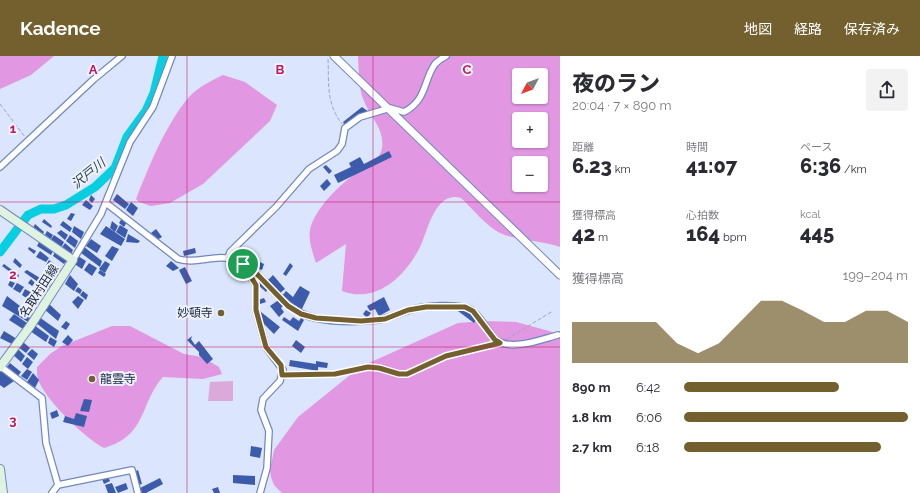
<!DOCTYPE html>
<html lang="ja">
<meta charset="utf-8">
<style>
:root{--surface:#fff;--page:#f2f2f3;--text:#2b2b33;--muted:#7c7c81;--accent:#745f2e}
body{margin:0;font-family:Raleway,"Noto Sans JP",sans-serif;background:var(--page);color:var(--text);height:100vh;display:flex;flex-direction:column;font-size:15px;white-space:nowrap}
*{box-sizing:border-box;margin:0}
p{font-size:13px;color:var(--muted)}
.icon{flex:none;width:22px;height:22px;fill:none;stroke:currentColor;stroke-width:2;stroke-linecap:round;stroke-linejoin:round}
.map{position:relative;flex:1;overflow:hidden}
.sheet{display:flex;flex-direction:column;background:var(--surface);width:360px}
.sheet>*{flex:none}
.needle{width:26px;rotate:229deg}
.tools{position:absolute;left:512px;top:12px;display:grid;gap:8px}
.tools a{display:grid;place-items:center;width:36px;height:36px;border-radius:4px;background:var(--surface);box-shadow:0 1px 3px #0004;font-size:20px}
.pin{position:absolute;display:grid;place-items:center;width:34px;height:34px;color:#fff;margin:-17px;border:2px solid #fff;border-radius:50%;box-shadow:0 1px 4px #0007}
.round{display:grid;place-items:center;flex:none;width:42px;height:42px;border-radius:4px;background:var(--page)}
.overview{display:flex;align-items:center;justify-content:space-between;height:68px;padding:0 12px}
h1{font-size:22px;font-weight:800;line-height:30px}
.figures{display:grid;grid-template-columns:repeat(3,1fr);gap:6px;height:68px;padding:4px 12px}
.figures div{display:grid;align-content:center}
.figures b{font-size:20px;font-weight:800}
.figures small{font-size:11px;font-weight:400}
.figures p{font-size:11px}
.chart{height:112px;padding:8px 12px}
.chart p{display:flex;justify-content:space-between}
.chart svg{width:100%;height:72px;margin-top:4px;fill:var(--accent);opacity:.7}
ul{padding:0 12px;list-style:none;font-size:13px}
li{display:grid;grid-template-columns:64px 48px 1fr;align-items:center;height:30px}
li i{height:10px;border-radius:5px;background:var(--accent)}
header{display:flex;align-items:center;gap:24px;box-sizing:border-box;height:56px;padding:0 20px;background:var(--accent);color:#fff}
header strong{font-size:19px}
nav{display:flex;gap:22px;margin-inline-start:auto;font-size:14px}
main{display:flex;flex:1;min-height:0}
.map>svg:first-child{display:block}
</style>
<header>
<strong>Kadence</strong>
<nav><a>地図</a><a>経路</a><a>保存済み</a></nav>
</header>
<main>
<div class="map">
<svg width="560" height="437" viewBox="0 0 560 437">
<rect width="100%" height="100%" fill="#dbe5fd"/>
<path fill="#dbaadb" d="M233,325V345H208L210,326Z"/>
<path fill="#e197e2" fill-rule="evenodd" d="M0,0H54L31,19L0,33Z
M358,0H560V191C541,184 517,185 500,177C485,169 473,153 461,142C435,134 428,175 420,191C405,221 376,248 342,235L346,188L316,207C313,198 308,184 310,174C314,154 338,130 355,118C366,111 379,107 382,92C385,73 370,61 364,45C358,32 359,14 358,0ZM519,19H541V41H519ZM519,63H541V85H519ZM519,107H541V129H519Z
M223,19L245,26L277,49L270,65L203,128L170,147L151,150L139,146L136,143C149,110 166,68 189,41C198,31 211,25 223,19Z
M484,265L516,266L560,278V437H282L274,429L271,421L270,414L274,394L298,361L360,311L458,267Z
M112,270H130L184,298L202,301L219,311L222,318L203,323L163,321C139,348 148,379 104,392C86,383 44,343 38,323C37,320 37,315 37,311L50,298L62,290Z"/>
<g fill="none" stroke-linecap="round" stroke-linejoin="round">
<path stroke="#08cee1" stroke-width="9" d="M0,196L28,159L41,153H54L66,149L95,131L115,112L127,81L146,55L154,37L163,0"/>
</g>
<path fill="#3d5bab" d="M362,51L369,56L345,70L343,66Z
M389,95L392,101L338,127L334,119L351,111L349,107L360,101L364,108Z
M326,109L332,115L329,118L323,111Z
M327,123L331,128L324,135L320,130Z
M117,138L129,148L125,153L113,144Z
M91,139L95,143L92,147L89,144Z
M86,144L93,150L90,154L82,149Z
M131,146L138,152L133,160L126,154Z
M71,157L75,158L71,165L67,163Z
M122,162L127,166L124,171L119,167Z
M44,163L52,170L51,172L42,166Z
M63,165L72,172L70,176L60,169Z
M112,165L118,170L115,176L110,172Z
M35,168L44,176L42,179L33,172Z
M120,169L128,174L125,182L116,176Z
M74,170L84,176L81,183L72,176Z
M106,170L125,183L121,190L100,178Z
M156,173L162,181L157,184L151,177Z
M61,174L68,179L65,184L57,177Z
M47,175L53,179L51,183L45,179Z
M128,178L140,185L138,187L126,186Z
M54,179L64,186L61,192L50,185Z
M70,179L78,185L75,192L66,185Z
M91,183L101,190L97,197L86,190Z
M40,184L54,193L51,199L37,190Z
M65,187L73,194L70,200L61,193Z
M83,190L102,205L100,211L81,197Z
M112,190L119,193L112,205L105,200Z
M29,191L36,195L34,198L28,193Z
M195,192L196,197L184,200L183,195Z
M56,194L67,204L64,208L53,200Z
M40,195L49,202L46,206L36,201Z
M78,200L86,205L82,213L73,207Z
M15,202L22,209L20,212L13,206Z
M251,202L264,208L262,214L249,209Z
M49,204L61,213L58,217L46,209Z
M105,205L110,208L105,217L99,213Z
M171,205L179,212L173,215L166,210Z
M89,207L97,212L92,220L84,214Z
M290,207L293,210L286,220L283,218Z
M4,208L19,219L18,222L2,210Z
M185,211L192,225L186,228L179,214Z
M27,214L40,222L38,226L24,216Z
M100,214L106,218L104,221L98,217Z
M70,219L78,228L74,235L65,228Z
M273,219L285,233L280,237L268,224Z
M42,222L51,228L48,234L39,227Z
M31,223L35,227L32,230L28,227Z
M260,224L269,232L266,236L257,228Z
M10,225L15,227L12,232L8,229Z
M17,227L24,231L20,237L13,233Z
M300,230L310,236L301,255L288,247L282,240L286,235L293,241Z
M78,231L82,234L80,238L75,235Z
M25,233L32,237L28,243L22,239Z
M83,235L88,239L86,244L80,239Z
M34,238L41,242L36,248L30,244Z
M7,240L33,260L28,266L2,250Z
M78,240L84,244L78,253L72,246Z
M384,241L390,254L379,260L375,253L370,255L367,250Z
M264,242L266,246L260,248L258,244Z
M280,243L284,249L281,252L284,256L279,261L270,250Z
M48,247L61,259L58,265L44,253Z
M460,252H464L478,262L474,267L458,255Z
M366,254L371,257L367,262L363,258Z
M261,256L280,271L274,278L261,265L258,260Z
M14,258L27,267L23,273L9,264Z
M39,261L59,275L56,283L35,266Z
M284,261L290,265L293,261L299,265L301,262L304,264L298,275L282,264Z
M66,265L70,268L66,274L61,271Z
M34,269L49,280L46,286L30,275Z
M4,275L17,283L12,288L0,282Z
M68,279L73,284L68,290L62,286Z
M192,280L191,283L195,289L199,285L213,303L207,308L199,299V296L187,284Z
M50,281L57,285L54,291L48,287Z
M296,284L305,291L301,297L292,290Z
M23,286L30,292L26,297L18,291Z
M17,292L25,300L21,306L12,298Z
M32,293L38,298L34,304L27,298Z
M27,301L33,306L28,313L22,308Z
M290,304L316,308V305L328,307L327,312L318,311V315L289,310Z
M10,307L21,316L18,320L7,311Z
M27,313L32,316L27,324L21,320Z
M0,314L14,325L4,332L0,329Z
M33,317L39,324L35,332L27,326Z
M84,343L92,344L89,356L80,355Z
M57,354L59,360L52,363L50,357Z
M76,357L87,360L84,371L63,366L65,360L74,363Z
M251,390L262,392L260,402L250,400Z
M138,414L142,428L137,429L134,416Z
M233,419L255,420V429L233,427Z
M108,421L110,425L104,428L102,423Z
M160,422L163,428L146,437H140L138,433Z
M112,427L116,437H108L105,429Z
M126,427L128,433L118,437L115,431Z
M218,431L220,437H214L212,433Z"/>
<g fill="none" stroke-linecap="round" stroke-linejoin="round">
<g stroke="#7289be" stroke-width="8">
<path id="minor" d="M0,111L94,23L122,0
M106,147L178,203C197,209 216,197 235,204C267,217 280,255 315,262C334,266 358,266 378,264C389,262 397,258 407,255C420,250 462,246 473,255C481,262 488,275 495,284C513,295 539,284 558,279
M228,202L230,196L276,151L309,113L337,95L342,88L345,72L360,61L390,52L404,56C427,44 423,25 435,8C438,5 442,2 446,0
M73,204L101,158L130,86L153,51L172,0
M243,209L256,229V254L266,291L283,314L280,325L263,343L261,354L269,375L267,412L260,437
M0,310L42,342L46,387L58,429
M52,437L58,429L132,414L138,437"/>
</g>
<g stroke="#7289be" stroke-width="9">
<path id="tertiary" d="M334,0L560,219"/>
</g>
<g stroke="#7289be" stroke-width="10">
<path id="secondary" d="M0,154L73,204L31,269L0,311
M0,413L3,437"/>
</g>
<path stroke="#9da7be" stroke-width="1" stroke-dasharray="4 2" stroke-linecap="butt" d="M328,3C329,28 326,47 342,68
M0,48L25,81
M507,283L553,255
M288,319L335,318L368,311L379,312L399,318H407L446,300L491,288"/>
<use href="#minor" stroke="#fff" stroke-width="5.5"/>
<use href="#tertiary" stroke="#fff" stroke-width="7"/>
<use href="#secondary" stroke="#dff3e0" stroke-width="8"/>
</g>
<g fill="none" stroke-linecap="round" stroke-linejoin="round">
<g stroke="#fff" stroke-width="8">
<path id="route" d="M243,208L253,214L288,250L301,258L316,262L361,265L385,263L408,254L426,251H465L473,255L495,284L500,287L446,300L407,318H399L379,312L368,311L335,318L282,319L281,309L266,291L256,254V229Z"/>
</g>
<use href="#route" stroke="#745f2e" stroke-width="5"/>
</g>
<path fill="none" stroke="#c2185b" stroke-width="1" stroke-opacity="0.55" d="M187,0V437M373,0V437M0,146H560M0,291H560"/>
<g fill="#745f2e" stroke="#edf2fe" stroke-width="1.5">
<circle cx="221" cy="257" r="4"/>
<circle cx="92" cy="323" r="4"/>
</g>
<g text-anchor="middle" stroke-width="4" stroke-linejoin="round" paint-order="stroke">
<g font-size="12" fill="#1d263c" stroke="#edf2fe">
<text transform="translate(39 235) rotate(-57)" y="4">名取村田線</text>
</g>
<g font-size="12" fill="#1d263c" stroke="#edf2fe" text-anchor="end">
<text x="213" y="261">妙頓寺</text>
<text x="100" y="327" text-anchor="start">龍雲寺</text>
</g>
<g font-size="13" font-style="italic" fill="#294346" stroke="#edf2fe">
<text transform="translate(88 117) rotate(-39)" y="5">沢戸川</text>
</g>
</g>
<g font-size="13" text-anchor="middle" font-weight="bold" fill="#c2185b" stroke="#edf2fe" stroke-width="4" stroke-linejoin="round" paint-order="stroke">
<text x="93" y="18">A</text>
<text x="280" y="18">B</text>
<text x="467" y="18">C</text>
<text x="13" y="77">1</text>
<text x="13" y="223">2</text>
<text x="13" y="369">3</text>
</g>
</svg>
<div class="tools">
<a><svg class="needle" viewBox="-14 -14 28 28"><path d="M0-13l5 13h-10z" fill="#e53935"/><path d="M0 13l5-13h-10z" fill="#7c7c81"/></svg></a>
<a>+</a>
<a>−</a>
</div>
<div class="pin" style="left:243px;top:208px;background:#1e9e55"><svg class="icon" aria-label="arrive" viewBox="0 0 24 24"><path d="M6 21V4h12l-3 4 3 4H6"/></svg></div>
</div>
<section class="sheet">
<div class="overview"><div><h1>夜のラン</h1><p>20:04 · 7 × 890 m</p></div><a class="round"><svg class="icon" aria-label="share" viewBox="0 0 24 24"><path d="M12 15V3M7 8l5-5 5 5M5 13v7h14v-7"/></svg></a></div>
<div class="figures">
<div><p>距離</p><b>6.23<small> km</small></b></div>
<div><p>時間</p><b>41:07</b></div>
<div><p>ペース</p><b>6:36<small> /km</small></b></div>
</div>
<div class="figures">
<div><p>獲得標高</p><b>42<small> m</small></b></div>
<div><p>心拍数</p><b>164<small> bpm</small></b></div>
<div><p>kcal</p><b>445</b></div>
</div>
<div class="chart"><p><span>獲得標高</span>199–204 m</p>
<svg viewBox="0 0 160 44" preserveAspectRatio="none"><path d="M0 44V19L10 19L20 19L30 19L40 19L50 32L60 38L70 32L80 19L90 6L100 6L110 12L120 19L130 19L140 12L150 12L160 19V44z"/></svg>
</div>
<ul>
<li><b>890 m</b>6:42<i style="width:69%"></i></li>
<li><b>1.8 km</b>6:06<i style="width:100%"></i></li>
<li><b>2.7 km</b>6:18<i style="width:88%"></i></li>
</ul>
</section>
</main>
